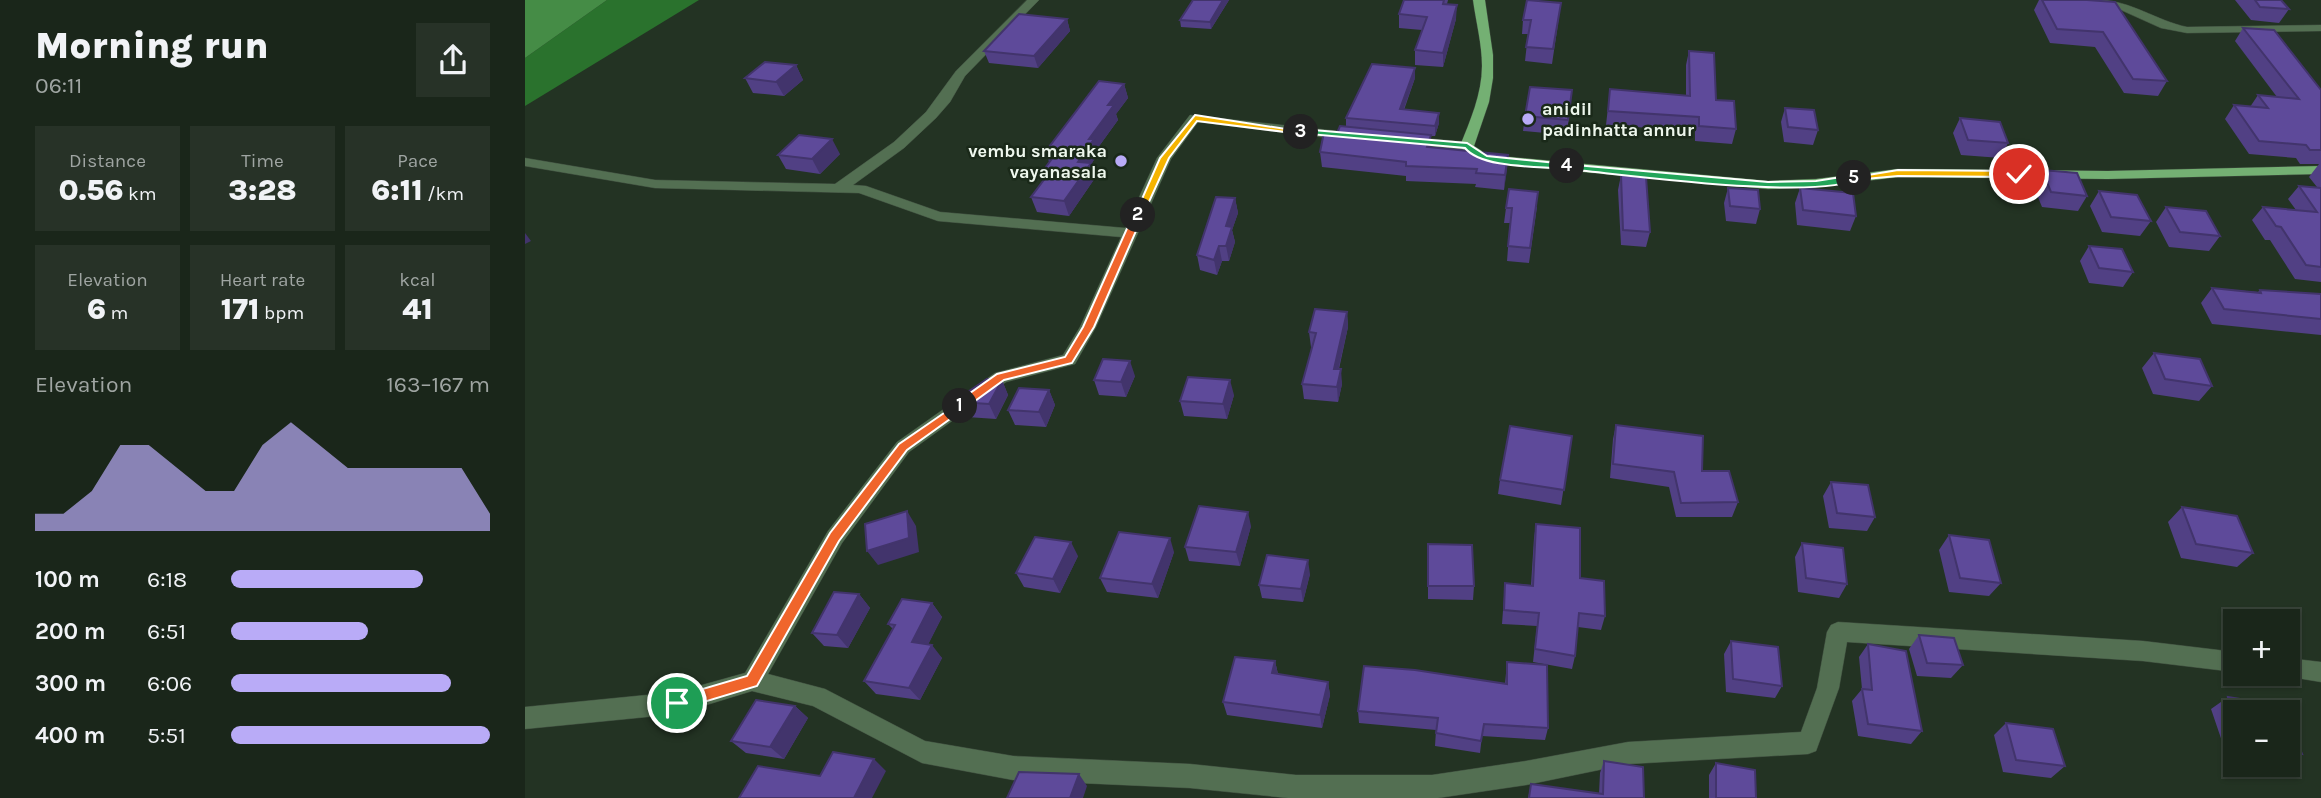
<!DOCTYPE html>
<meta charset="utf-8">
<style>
:root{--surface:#1a261a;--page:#273227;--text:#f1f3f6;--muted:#9fa5a2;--line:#384339;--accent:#b9abf7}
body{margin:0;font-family:Karla,sans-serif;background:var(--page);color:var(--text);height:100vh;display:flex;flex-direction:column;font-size:26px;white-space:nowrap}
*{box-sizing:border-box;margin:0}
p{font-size:23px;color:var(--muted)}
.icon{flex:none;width:38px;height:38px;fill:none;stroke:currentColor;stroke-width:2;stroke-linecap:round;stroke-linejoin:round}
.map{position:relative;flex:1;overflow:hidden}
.sheet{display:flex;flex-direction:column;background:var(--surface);width:525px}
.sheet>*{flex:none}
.buttons{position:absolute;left:1698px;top:609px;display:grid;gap:14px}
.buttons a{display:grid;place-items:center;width:77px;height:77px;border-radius:0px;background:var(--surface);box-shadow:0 2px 5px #0004,0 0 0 2px var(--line);font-size:35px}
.pin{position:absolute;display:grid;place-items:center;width:60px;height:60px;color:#fff;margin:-30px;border:4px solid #fff;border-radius:50%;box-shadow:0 2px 7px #0007}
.km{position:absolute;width:35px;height:35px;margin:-18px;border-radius:50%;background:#222;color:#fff;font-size:19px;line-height:35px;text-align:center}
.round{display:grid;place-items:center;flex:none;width:74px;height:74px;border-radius:0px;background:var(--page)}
.overview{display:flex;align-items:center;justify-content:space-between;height:119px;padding:0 35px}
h1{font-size:38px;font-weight:800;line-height:52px}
.figures{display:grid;grid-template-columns:repeat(3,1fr);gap:10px;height:119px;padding:7px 35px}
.figures div{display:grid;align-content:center;border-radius:0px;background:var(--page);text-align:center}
.figures b{font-size:30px;font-weight:800}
.figures small{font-size:19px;font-weight:400}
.figures p{font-size:19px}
.chart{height:196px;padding:14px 35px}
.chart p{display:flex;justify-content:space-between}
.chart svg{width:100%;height:126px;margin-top:7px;fill:var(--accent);opacity:.7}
ul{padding:0 35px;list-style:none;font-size:23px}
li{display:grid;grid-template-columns:112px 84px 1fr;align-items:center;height:52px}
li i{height:18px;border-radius:9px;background:var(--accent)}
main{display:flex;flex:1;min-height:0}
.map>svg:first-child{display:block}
</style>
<main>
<section class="sheet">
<div class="overview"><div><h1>Morning run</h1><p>06:11</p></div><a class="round"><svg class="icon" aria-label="share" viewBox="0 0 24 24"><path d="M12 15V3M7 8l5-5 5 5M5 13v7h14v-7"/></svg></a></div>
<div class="figures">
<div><p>Distance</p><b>0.56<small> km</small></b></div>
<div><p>Time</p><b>3:28</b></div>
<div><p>Pace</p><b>6:11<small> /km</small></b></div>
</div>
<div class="figures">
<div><p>Elevation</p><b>6<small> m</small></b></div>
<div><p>Heart rate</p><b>171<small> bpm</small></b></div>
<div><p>kcal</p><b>41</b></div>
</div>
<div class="chart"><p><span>Elevation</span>163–167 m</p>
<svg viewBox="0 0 160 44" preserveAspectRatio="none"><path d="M0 44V38L10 38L20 30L30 14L40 14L50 22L60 30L70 30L80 14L90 6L100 14L110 22L120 22L130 22L140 22L150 22L160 38V44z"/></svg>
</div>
<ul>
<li><b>100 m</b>6:18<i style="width:74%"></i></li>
<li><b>200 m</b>6:51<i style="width:53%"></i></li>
<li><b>300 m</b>6:06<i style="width:85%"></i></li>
<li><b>400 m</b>5:51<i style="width:100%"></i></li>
</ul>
</section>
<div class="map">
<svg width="1796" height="798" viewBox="0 0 1796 798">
<rect width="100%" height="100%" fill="#233323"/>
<path fill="#2a722d" d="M82,0H174L0,106V58Z"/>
<path fill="#458c46" d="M0,0H82L0,58Z"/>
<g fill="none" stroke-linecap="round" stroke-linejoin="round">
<g stroke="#3f4e3f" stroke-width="1">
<path id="minor" d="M502,0H514L440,76L425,102L411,118L379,148L328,185L341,186L415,212L600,228L632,158L665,115L821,132L828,136L821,140L673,122L646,159L571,327L550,364L481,382L384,452L317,543L243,674L300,689L400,741L488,756L665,764L771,775H907L1001,761L1103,742L1276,732L1292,688L1302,632L1306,625L1313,622L1618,641L1710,652V672L1618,661L1322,642L1314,688L1291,751L1283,754L1103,764L1001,785L913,798H763L665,788L488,780L397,763L288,706L227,691L152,714L0,729V707L152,692L220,673L303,531L372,442L470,373L538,355L555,327L596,237L413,221L334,193L130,188L0,166V158L130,180L310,184L369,142L401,112L431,71Z
M1574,0C1605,0 1632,21 1662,27L1796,25V31L1662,33L1636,28Z
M884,137L942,142L949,146L942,150L879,144V138Z
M1762,658L1796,662V682L1754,675L1762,674Z"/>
</g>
<g stroke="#3f4e3f" stroke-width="1">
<path id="major" d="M948,0H960L968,55V78L964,102L949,146L963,155L1243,181L1291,179L1373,169L1583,171L1796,166V174L1583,179L1373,177L1291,187L1243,189L960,163L943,156L935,146C945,121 957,94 957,66C957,44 951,22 948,0Z"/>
</g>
<use href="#minor" fill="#536f52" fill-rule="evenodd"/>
<use href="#major" fill="#74b073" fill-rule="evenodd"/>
</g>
<path fill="#514084" d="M668,0H704L686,29L656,27L655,20Z
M879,0H923L922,4L931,19L918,67L890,65V50L897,30L874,28V14Z
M1514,0H1562L1642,81L1633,96L1599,93L1570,47L1525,43L1509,10Z
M1710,0H1756L1764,9L1754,23L1726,20Z
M1034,17L1027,64L1000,61L1003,34H997L998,20Z
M542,19L545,31L513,68L464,63L459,51Z
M1718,28L1796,90V282L1770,279L1745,240H1740L1727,220L1738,207L1771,210L1763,199L1774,186L1792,187L1784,177L1794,164H1775L1771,158L1724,154L1700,119L1709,105L1725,107L1733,95L1752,97L1710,41Z
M1164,51L1191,100L1211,129L1207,144L1170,141V131L1081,125L1085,89L1161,96V65Z
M271,65L278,80L259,96L228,93L220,78Z
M890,78L879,110L914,123L910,136H906L905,147L983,155L979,190L950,187L951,184L881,181V176L797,167L795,152L812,133L821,127V118Z
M599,84L603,98L591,114L593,120L572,149L573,154L566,164L570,178L544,216L512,212L506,197L519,180L517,172L524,162L521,151Z
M1047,90L1042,135L998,131L1000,116Z
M1260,108L1293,130L1288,145L1259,142L1256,122Z
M1435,118L1483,143L1476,158L1436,155L1428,133Z
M315,154L295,174L261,169L253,155Z
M1517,170L1562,196L1553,211L1517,207L1508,185Z
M1096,175L1125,232L1121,247L1096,245L1093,190Z
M1203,188L1235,209L1231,224L1201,221L1199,203Z
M1275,188L1331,216L1325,231L1272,225L1270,203Z
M1574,191L1626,221L1615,236L1577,232L1565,206Z
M710,198L713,213L707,230L710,242L704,261H697L692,275L675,270L672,255Z
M1012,207L1004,263L982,261L985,223H979L981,208Z
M1641,207L1695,236L1684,251L1644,247L1631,222Z
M1564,246L1608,272L1598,287L1564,283L1555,261Z
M1687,288L1733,292L1735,290L1796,294V335L1687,324L1676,303Z
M822,312L823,327L814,369L817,384L813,402L779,399L777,384L787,347H786L784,332Z
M1629,353L1687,386L1674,401L1628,394L1617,368Z
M610,376L601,397L574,395L569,380Z
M477,380L483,395L471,419L442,417L434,402Z
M524,390L530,405L521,427L490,425L483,410Z
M709,395L702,419L659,416L655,401Z
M1091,425L1177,471L1213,502L1207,517H1151L1144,487L1085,478L1088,439Z
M1047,436L1036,505L973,494L975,480Z
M1306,482L1350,517L1342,531L1304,528L1298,496Z
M1657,507L1728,553L1712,567L1656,558L1643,522Z
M1011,524L1055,578L1080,616L1076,630L1053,627L1050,656L1047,669L1008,662L1012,626L977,624L980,583L1006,585L1009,538Z
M726,526L715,566L664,561L660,547Z
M1424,535L1476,583L1464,596L1424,592L1414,550Z
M1277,543L1322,584L1314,598L1273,592L1270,557Z
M903,544L949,586L948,600L903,599Z
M649,552L633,598L582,592L575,578Z
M553,556L535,593L499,587L491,573Z
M785,574L778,602L737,598L734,585Z
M334,594L345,608L323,648L299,646L287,633Z
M407,603L417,617L403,644L417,658L395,700L351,694L339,681L368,629L363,624Z
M1394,635L1438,665L1426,678L1392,676L1384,649Z
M1206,641L1257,686L1250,698L1201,692L1199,654Z
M1343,644L1397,731L1386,744L1333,736L1327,701L1337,689L1334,657Z
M750,661L753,674L803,682L805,695L797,728L702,715L698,702Z
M982,662L1023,728L1020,740L957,736L955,753L910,746L911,730L834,723L833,711L980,684Z
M1703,697L1710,712V757L1702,756L1686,709Z
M270,706L283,718L259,759L221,753L206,741Z
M1762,718L1777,754L1762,763Z
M1481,723L1540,766L1526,778L1478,772L1469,735Z
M1079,761L1119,798H1003L1006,784L1074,794L1075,773Z
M1191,763L1231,798H1184V775Z"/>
<path fill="#42346c" d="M698,0H704L686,29L685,22Z
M932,5L931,19L918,67V53Z
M542,19L545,31L513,68L509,56Z
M271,65L278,80L259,96L251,82Z
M890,68V78L875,119V109Z
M599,84L603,98L591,114L593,120L572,149L573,154L566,164L570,178L544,216L539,201L553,162L583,105Z
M914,113V123L910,136V126Z
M906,135L905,149L902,147Z
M307,139L315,154L295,174L287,159Z
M983,155L982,170L979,190L980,175Z
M710,198L713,213L707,230L710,242L704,261L701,246V226Z
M0,233L6,241L0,244Z
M694,246L697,261L692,275L689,260Z
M822,312L823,327L810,384L809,369Z
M605,361L610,376L601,397L596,382Z
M816,369L817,384L813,402L812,387Z
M477,380L483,395L471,419L464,404Z
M705,380L709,395L702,419L698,404Z
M524,390L530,405L521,427L514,412Z
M382,511L391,526L394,552L353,565L342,551Z
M723,512L726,526L715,566L711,552Z
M645,538L649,552L633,598L627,584Z
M546,542L553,556L535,593L528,579Z
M783,560L785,574L778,602L776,589Z
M334,594L345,608L323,648L312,635Z
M407,603L417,617L398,655L387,642Z
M407,645L417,658L395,700L384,688Z
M750,661L753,674L747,673Z
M803,682L805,695L797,728L795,715Z
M270,706L283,718L259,759L245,747Z
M349,759L361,771L347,798H329Z
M554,774L562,786L558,798H545Z"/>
<path fill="#5e4a9a" stroke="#42346c" stroke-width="2" d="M668,0H698L685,22L655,20Z
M879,0H919L918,4L932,5L918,53L890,50L902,17L874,14Z
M1002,0L1036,3L1028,49L1001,47L1006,20H998Z
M1517,0H1562L1590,2L1642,81L1608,79L1578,32L1532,29Z
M1730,0H1756L1764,9L1735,7Z
M494,14L542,19L509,56L459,51Z
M1718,28L1749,30L1796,90V150H1785L1781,145L1734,141L1709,105L1743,108L1733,95L1774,99Z
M1164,51L1189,53L1191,100L1209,101L1211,129L1174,126V117L1083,111L1085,89L1165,96Z
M240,62L271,65L251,82L220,78Z
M847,64L890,68L875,109L914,113L910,126L821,118Z
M574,81L599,84L583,105H589L564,139H569L553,162L566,163L539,201L506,197L524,173L517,172L532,152L521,151Z
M1005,87L1047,90L1043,120L1000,116Z
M1260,108L1289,110L1293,130L1263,127Z
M1435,118L1475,122L1483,143L1443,140Z
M815,126L906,135L902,147L983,155L980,175L951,173L952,169L881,166V162L795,152L799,132L812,133Z
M274,135L307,139L287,159L253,155Z
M1517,170L1552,173L1562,196L1526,192Z
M1096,175L1121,177L1125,232L1098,230Z
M1774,186L1796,188V267L1781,265L1756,227L1751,226L1738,207L1792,212Z
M1203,188L1233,190L1235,209L1205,206Z
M1275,188L1328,193L1331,216L1278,210Z
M984,189L1013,192L1005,248L983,246L987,208H981Z
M1574,191L1612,195L1626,221L1586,217Z
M691,197L710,198L701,226L707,227L701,246H694L689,260L672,255Z
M1641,207L1681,211L1695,236L1655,232Z
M1564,246L1597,249L1608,272L1574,268Z
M1687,288L1736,293L1735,290L1796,294V319L1699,309Z
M790,309L822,312L809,369H816L812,387L777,384L791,333L784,332Z
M1629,353L1675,359L1687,386L1640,379Z
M578,359L605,361L596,382L569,380Z
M663,377L705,380L698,404L655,401Z
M462,379L477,380L464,404L434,402L437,396Z
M494,388L524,390L514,412L483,410Z
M1091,425L1178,436L1177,471H1204L1213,502L1156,503L1149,472L1088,464Z
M985,426L1047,436L1039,490L975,480Z
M1306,482L1343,485L1350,517L1312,513Z
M674,506L723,512L711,552L660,547Z
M1657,507L1712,516L1728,553L1671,544Z
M382,511L384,538L342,551L340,524Z
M1011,524L1055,528V578L1079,581L1080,616L1054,613L1050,656L1010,649L1014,613L979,610L980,583L1008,586Z
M594,532L645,538L627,584L575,578Z
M1424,535L1464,540L1476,583L1435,578Z
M510,537L546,542L528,579L491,573Z
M1277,543L1318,548L1322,584L1281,578Z
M903,544L947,545L949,586H903Z
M742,555L783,560L776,589L734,585Z
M309,592L334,594L312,635L287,633Z
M377,599L407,603L387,642L407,645L384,688L339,681L370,625L363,624Z
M1394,635L1429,638L1438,665L1402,663Z
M1206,641L1253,647L1257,686L1208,679Z
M1343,644L1381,651L1397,731L1343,724L1337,689L1347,690Z
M710,657L750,661L747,673L803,682L795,715L698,702Z
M982,662L1022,665L1023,728L959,724L956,741L911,733L913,718L833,711L839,666L890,670L982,684Z
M1703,697L1757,706L1760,712H1710V717Z
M231,700L270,706L245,747L206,741Z
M1762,718L1777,754L1762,751Z
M1481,723L1528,729L1540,766L1491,760Z
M308,752L349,759L329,798H214L233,766L295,776Z
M1079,761L1118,767L1119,798H1004L1006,784L1078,794Z
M1191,763L1230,770L1231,798H1191Z
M494,772L554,774L545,798H482Z"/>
<path fill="#f0652b" stroke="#fff" stroke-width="2" d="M435,402L439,403V409L382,450L314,541L232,686L152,710L147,708L145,703L147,698L222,676L305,533L374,444Z"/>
<path fill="#f0652b" stroke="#fff" stroke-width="2" d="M613,212L618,215L569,327L547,363L479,380L439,409H431V403L472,374L540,357L558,327L608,215Z"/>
<path fill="#f5b400" stroke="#fff" stroke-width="2" d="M670,115L780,132L776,134L672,121L644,158L618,215L609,217L635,158Z"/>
<path fill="#22a559" stroke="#fff" stroke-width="2" d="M776,129L942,143L962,156L1042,164L1046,166L1042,169C1015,166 957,169 940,148L773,133Z"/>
<path fill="#22a559" stroke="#fff" stroke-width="2" d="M1039,164L1243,182L1291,181L1329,175L1334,178C1295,202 1097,174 1042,169L1037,166Z"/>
<path fill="#f5b400" stroke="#fff" stroke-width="2" d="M1373,170L1494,171L1499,174L1494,177L1373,176L1329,180L1325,178Z"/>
<g fill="#b9abf7" stroke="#1a2919" stroke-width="2.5">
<circle cx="1003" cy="119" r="7"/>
<circle cx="596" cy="161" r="7"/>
</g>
<g text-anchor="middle" stroke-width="5" stroke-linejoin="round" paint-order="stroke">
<g font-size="18" font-weight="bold" fill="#eef7ed" stroke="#1a2919" text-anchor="start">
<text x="1017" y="115">anidil<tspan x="1017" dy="21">padinhatta annur</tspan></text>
<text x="582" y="157" text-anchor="end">vembu smaraka<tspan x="582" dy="21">vayanasala</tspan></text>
</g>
</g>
</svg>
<div class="buttons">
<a>+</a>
<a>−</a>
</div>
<div class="pin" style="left:152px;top:703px;background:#1e9e55"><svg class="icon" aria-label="arrive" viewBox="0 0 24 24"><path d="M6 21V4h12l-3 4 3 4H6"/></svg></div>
<div class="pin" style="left:1494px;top:174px;background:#d93025"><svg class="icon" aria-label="check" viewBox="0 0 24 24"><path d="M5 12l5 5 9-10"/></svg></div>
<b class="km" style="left:435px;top:406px">1</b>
<b class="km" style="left:613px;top:215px">2</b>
<b class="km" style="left:776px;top:132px">3</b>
<b class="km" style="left:1042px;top:166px">4</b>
<b class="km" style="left:1329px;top:178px">5</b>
</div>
</main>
